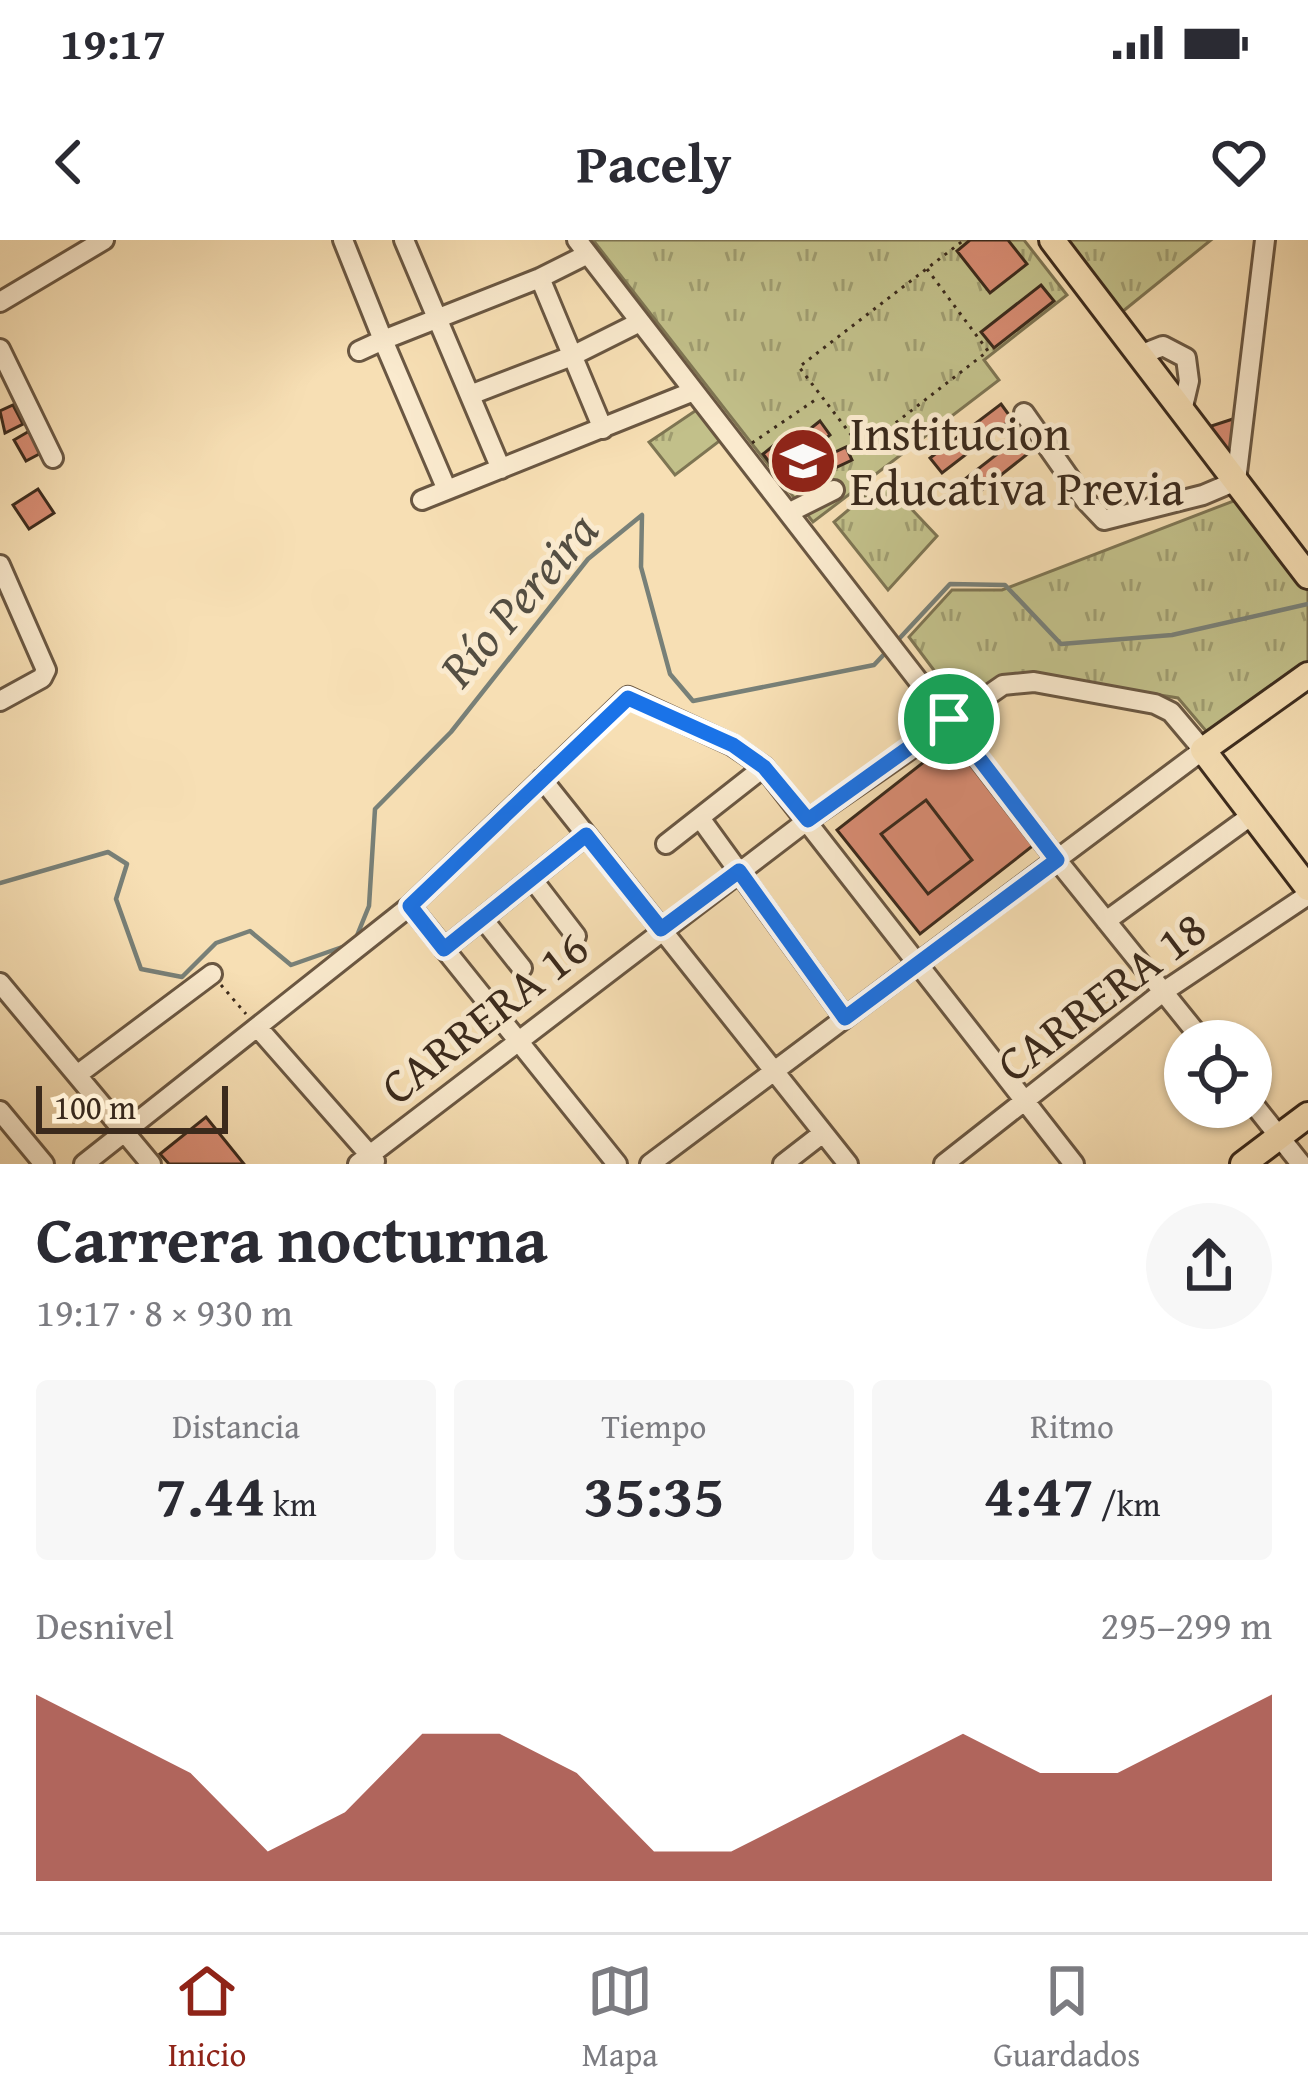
<!DOCTYPE html>
<html lang="es">
<meta charset="utf-8">
<style>
:root{--surface:#fff;--page:#f7f7f7;--text:#2b2b33;--muted:#7c7c81;--line:#e1e1e2;--accent:#8f2418}
body{margin:0;font-family:"Gentium Book Plus",serif;background:var(--page);color:var(--text);height:100vh;display:flex;flex-direction:column;font-size:45px;white-space:nowrap}
*{box-sizing:border-box;margin:0}
p{font-size:39px;color:var(--muted)}
.icon{flex:none;width:66px;height:66px;fill:none;stroke:currentColor;stroke-width:2;stroke-linecap:round;stroke-linejoin:round}
.map{position:relative;height:924px;overflow:hidden}
.side{display:flex;flex-direction:column;background:var(--surface);flex:1}
.side>*{flex:none}
.fabs{position:absolute;left:1164px;top:780px;display:grid;gap:24px}
.fabs a{display:grid;place-items:center;width:108px;height:108px;border-radius:50%;background:var(--surface);box-shadow:0 3px 9px #0004;font-size:60px}
.scale{position:absolute;left:36px;bottom:30px;width:192px;box-sizing:border-box;padding-left:12px;border:6px solid #3b2a1c;border-top:0;font-size:33px;line-height:42px;white-space:nowrap;color:#3b2a1c;-webkit-text-stroke:9px #faeace;paint-order:stroke}
.pin{position:absolute;display:grid;place-items:center;width:102px;height:102px;color:#fff;margin:-51px;border:6px solid #fff;border-radius:50%;box-shadow:0 3px 12px #0007}
.round{display:grid;place-items:center;flex:none;width:126px;height:126px;border-radius:63px;background:var(--page)}
.overview{display:flex;align-items:center;justify-content:space-between;height:204px;padding:0 36px}
h1{font-size:66px;font-weight:600;line-height:90px}
.stats{display:grid;grid-template-columns:repeat(3,1fr);gap:18px;height:204px;padding:12px 36px}
.stats div{display:grid;align-content:center;border-radius:12px;background:var(--page);text-align:center}
.stats b{font-size:60px;font-weight:600}
.stats small{font-size:33px;font-weight:400}
.stats p{font-size:33px}
.chart{height:336px;padding:24px 36px}
.chart p{display:flex;justify-content:space-between}
.chart svg{width:100%;height:216px;margin-top:12px;fill:var(--accent);opacity:.7}
.status{display:flex;justify-content:space-between;align-items:center;height:84px;padding:0 60px;background:var(--surface);direction:ltr}
.status svg{height:33px;fill:currentColor}
header{display:flex;justify-content:space-between;align-items:center;height:156px;padding:0 36px;background:var(--surface);font-size:54px;font-weight:600}
.dock{display:flex;justify-content:space-around;align-items:center;height:168px;border-top:3px solid var(--line);background:var(--surface);font-size:33px;color:var(--muted)}
.dock a{display:grid;justify-items:center;gap:6px}
.dock .selected{color:var(--accent)}
.map>svg:first-child{display:block}
</style>
<div class="status"><b>19:17</b><svg viewBox="0 0 49 12"><path d="M0 12V9h3v3zM5 12V6h3v6zM10 12V3h3v9zM15 12V0h3v12zM26 1h20v11H26zM47 4h2v5h-2z"/></svg></div>
<header><svg class="icon" aria-label="back" viewBox="0 0 24 24"><path d="M15 5l-7 7 7 7"/></svg>Pacely<svg class="icon" aria-label="heart" viewBox="0 0 24 24"><path d="M12 20l-8-8c-3-5 5-10 8-4 3-6 11-1 8 4z"/></svg></header>
<div class="map">
<svg width="1308" height="924" viewBox="0 0 1308 924">
<defs>
<pattern id="park-tufts" width="24" height="20" patternUnits="userSpaceOnUse" patternTransform="scale(3)"><rect width="24" height="20" fill="#c2c08a"/><path d="M3 7l-1-3M5 7V3M7 7l1-3M15 17l-1-3M17 17v-4M19 17l1-3" fill="none" stroke="#9f9c70"/></pattern>
</defs>
<rect width="100%" height="100%" fill="#f7dfb4"/>
<filter id="stains"><feTurbulence type="fractalNoise" baseFrequency=".00167" numOctaves="4"/><feColorMatrix values="0 0 0 0 .2 0 0 0 0 .09 0 0 0 0 .02 0 0 0 .5 -.17"/></filter>
<radialGradient id="worn" r=".72"><stop offset=".6" stop-color="#630" stop-opacity="0"/><stop offset="1" stop-color="#630" stop-opacity=".3"/></radialGradient>
<path fill="url(#park-tufts)" stroke="#7e7553" stroke-width="3" d="M593,0H1024L1067,55L984,120L999,140L813,282Z
M1060,0H1211L1117,76Z
M698,169L722,199L675,235L649,202Z
M884,240L937,296L888,350L834,282Z
M1236,260L1308,351V431L1212,498L1178,458L1042,436L960,465L909,397L952,350H1002Z"/>
<g fill="none" stroke-linecap="round" stroke-linejoin="round">
<path stroke="#788078" stroke-width="4.5" d="M897,401L950,344L1005,345L1061,404L1172,395L1308,364
M0,643L108,612L127,624L116,659L141,729L182,737L216,703L250,691L291,725L348,705
M356,698L369,666L375,569L451,492L588,319L642,275L641,327L670,434L693,461L874,425L889,409"/>
</g>
<path fill="#d88c73" stroke="#3b2a1c" stroke-width="3" d="M970,0H1008L1027,24L990,53L957,11Z
M1041,45L1054,61L994,108L981,92Z
M1001,164L1012,179L942,233L930,218Z
M13,165L23,184L5,193L0,171Z
M1236,178L1231,229L1202,189Z
M820,181L830,195L806,214L795,201Z
M31,190L43,212L26,221L14,200Z
M1023,194L1035,208L977,254L965,239Z
M784,197L794,210L773,227L763,214Z
M846,207L852,220L803,243L797,230Z
M38,249L54,273L29,289L13,265Z
M952,500L1035,604L920,694L837,590Z
M926,560L972,620L928,654L881,594Z
M206,877L244,924H169L160,914Z"/>
<g fill="none" stroke-linecap="round" stroke-linejoin="round">
<g stroke="#6a5742" stroke-width="24">
<path id="minor" d="M343,0L383,100L359,111
M404,0L501,229
M577,0L1057,620L1203,801
M588,14L540,38L383,100L447,250L694,151
M540,38L603,189
M0,62L104,0
M0,109L53,218
M1140,115L1163,106L1186,118L1189,141L1182,171
M470,155L572,116L640,82
M1024,173L1085,260L1104,280L1203,255L1236,241L1265,0
M422,260L447,250
M790,272L834,250
M0,325L46,430L42,438L0,461
M542,539L848,924
M700,578L845,778
M666,604L764,527
M533,640L576,696
M410,666L617,924
M483,679L522,728
M1106,681L1252,575
M444,709L586,595
M0,743L151,924
M259,789L375,921
M77,835L212,734
M1251,861L1301,924
M0,871L44,924
M84,924L410,666L628,457L732,505L764,527L1074,924
M358,924L808,580L1003,445L1034,442L1155,464L1171,472L1203,510L650,924
M783,924L823,893
M944,924L1163,752L1308,655"/>
</g>
<g stroke="#3b2a1c" stroke-width="30">
<path id="major" d="M1052,0L1308,336
M1308,435L1203,510L1308,648
M1243,924L1308,875"/>
</g>
<path stroke="#3b2a1c" stroke-width="3" stroke-dasharray="3 6" stroke-linecap="butt" d="M927,29L988,111L862,209L799,127L964,0
M752,203L818,158
M221,745L246,774"/>
<use href="#minor" stroke="#faeace" stroke-width="18"/>
<use href="#major" stroke="#f7dfb4" stroke-width="24"/>
</g>
<g fill="none" stroke-linecap="round" stroke-linejoin="round">
<g stroke="#fff" stroke-width="24">
<path id="route" d="M628,458L733,505L764,527L808,580L949,479L1057,620L845,778L739,631L661,689L586,595L444,709L410,666Z"/>
</g>
<use href="#route" stroke="#1a73e8" stroke-width="15"/>
</g>
<defs>
<g id="school-disc" transform="scale(3.45)"><circle r="9.5" fill="#8f2418" stroke="#faeace"/><path d="M0-5L7-2L0 1L-7-2ZM-4 1L0 2.5L4 1V4Q0 6-4 4Z" fill="#fff"/></g>
</defs>
<g fill-rule="evenodd">
<use href="#school-disc" x="803" y="221"/>
</g>
<g text-anchor="middle" stroke-width="10" stroke-linejoin="round" paint-order="stroke">
<g font-size="48" fill="#3b2a1c" stroke="#faeace" text-anchor="start">
<text x="850" y="210">Institucion<tspan x="850" dy="55">Educativa Previa</tspan></text>
</g>
<g font-size="48" fill="#3b2a1c" stroke="#faeace">
<text transform="translate(1101 756) rotate(-37)" y="17">CARRERA 18</text>
<text transform="translate(484 777) rotate(-38)" y="17">CARRERA 16</text>
</g>
<g font-size="51" font-style="italic" fill="#544e42" stroke="#faeace">
<text transform="translate(518 359) rotate(-49)" y="18">Río Pereira</text>
</g>
</g>
<rect width="100%" height="100%" filter="url(#stains)"/>
<rect width="100%" height="100%" fill="url(#worn)"/>
</svg>
<div class="fabs">
<a><svg class="icon" aria-label="locate" viewBox="0 0 24 24"><circle cx="12" cy="12" r="6"/><path d="M12 2v4M12 18v4M2 12h4M18 12h4"/></svg></a>
</div>
<div class="scale">100 m</div>
<div class="pin" style="left:949px;top:479px;background:#1e9e55"><svg class="icon" aria-label="arrive" viewBox="0 0 24 24"><path d="M6 21V4h12l-3 4 3 4H6"/></svg></div>
</div>
<section class="side">
<div class="overview"><div><h1>Carrera nocturna</h1><p>19:17 · 8 × 930 m</p></div><a class="round"><svg class="icon" aria-label="share" viewBox="0 0 24 24"><path d="M12 15V3M7 8l5-5 5 5M5 13v7h14v-7"/></svg></a></div>
<div class="stats">
<div><p>Distancia</p><b>7.44<small> km</small></b></div>
<div><p>Tiempo</p><b>35:35</b></div>
<div><p>Ritmo</p><b>4:47<small> /km</small></b></div>
</div>
<div class="chart"><p><span>Desnivel</span>295–299 m</p>
<svg viewBox="0 0 160 44" preserveAspectRatio="none"><path d="M0 44V6L10 14L20 22L30 38L40 30L50 14L60 14L70 22L80 38L90 38L100 30L110 22L120 14L130 22L140 22L150 14L160 6V44z"/></svg>
</div>
</section>
<nav class="dock">
<a class="selected"><svg class="icon" aria-label="home" viewBox="0 0 24 24"><path d="M3 11l9-7 9 7M6 9v11h12V9"/></svg>Inicio</a>
<a><svg class="icon" aria-label="map" viewBox="0 0 24 24"><path d="M3 6l6-2 6 2 6-2v14l-6 2-6-2-6 2zM9 4v14M15 6v14"/></svg>Mapa</a>
<a><svg class="icon" aria-label="saved" viewBox="0 0 24 24"><path d="M7 4h10v16l-5-4-5 4z"/></svg>Guardados</a>
</nav>
